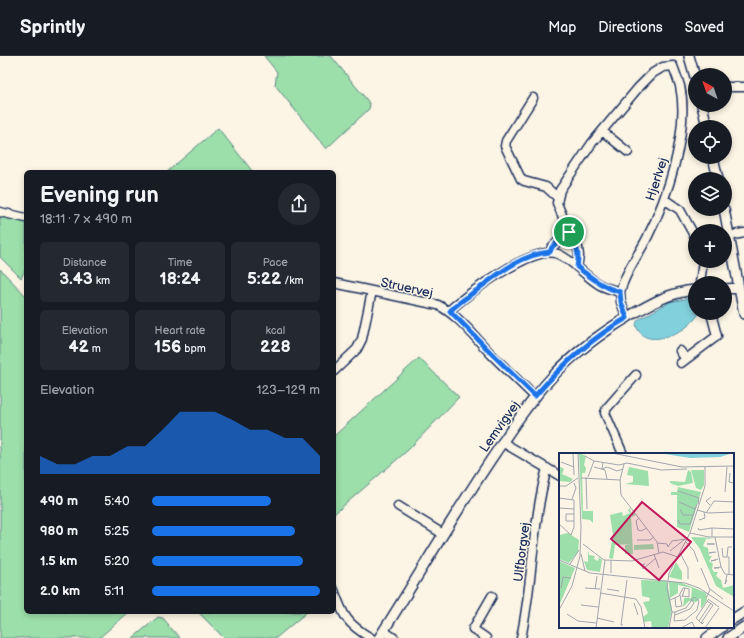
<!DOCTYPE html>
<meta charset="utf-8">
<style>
:root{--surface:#171b24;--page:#242831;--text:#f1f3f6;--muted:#9ea1a6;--line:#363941;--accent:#1a73e8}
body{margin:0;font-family:"Balsamiq Sans",sans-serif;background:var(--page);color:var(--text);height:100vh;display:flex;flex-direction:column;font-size:15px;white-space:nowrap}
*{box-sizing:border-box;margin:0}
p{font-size:13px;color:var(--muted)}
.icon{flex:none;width:22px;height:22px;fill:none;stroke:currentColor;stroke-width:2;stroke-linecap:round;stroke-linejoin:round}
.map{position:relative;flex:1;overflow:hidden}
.details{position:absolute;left:24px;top:114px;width:312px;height:444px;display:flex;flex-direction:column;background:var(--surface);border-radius:6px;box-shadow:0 2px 6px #0003}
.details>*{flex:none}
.needle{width:26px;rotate:320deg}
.fabs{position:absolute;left:688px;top:12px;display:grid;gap:8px}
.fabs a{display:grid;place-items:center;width:44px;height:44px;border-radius:50%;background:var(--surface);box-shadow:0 2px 6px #0003;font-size:20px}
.pin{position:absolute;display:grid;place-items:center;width:34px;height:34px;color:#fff;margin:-17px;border:2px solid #fff;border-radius:50%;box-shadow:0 1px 4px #0007}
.round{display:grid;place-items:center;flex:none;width:42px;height:42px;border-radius:21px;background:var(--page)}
.overview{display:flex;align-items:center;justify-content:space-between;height:68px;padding:0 16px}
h1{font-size:22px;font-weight:700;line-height:30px}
.metrics{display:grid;grid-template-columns:repeat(3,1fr);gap:6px;height:68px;padding:4px 16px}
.metrics div{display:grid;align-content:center;border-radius:6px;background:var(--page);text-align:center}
.metrics b{font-size:17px;font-weight:700}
.metrics small{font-size:11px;font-weight:400}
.metrics p{font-size:11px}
.chart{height:112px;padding:8px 16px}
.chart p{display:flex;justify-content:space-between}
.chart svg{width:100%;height:72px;margin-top:4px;fill:var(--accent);opacity:.7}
ul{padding:0 16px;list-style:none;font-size:13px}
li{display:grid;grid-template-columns:64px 48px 1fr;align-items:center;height:30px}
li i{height:10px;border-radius:5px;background:var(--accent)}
header{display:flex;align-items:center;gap:24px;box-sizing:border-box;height:56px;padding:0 20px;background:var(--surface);border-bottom:1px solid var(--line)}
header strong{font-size:19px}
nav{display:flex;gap:22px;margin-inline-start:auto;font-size:14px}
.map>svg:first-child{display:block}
</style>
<header>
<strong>Sprintly</strong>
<nav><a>Map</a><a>Directions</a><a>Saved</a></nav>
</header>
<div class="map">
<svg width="744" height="582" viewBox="0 0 744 582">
<rect width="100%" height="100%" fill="#fcf5e5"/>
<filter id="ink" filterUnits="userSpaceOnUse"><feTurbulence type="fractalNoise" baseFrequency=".025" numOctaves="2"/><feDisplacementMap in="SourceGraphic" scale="8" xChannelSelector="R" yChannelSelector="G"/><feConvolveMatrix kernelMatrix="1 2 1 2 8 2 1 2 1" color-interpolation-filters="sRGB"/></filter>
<g filter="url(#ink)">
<path fill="#9cdfaa" stroke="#5c8784" d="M264,0H331L367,44L370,49L369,53L326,93L275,29L277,16Z
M218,72L253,116H167Z
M0,160L26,166V212L21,222L0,201Z
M0,213L26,240V556H129L99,582H0Z
M419,302L459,341L408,394L334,458V380Z
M198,556H307L276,582H224Z
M158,561L163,562L169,569L168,571L171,572L180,582H133Z"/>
<path fill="#81d1dc" stroke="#5890aa" d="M695,241V257L699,258C695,263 691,268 685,272C675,279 648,290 639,275C636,271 635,268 638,264L670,246Z"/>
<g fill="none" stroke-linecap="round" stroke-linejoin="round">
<g stroke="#1b2f5e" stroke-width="11">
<path id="minor" d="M725,31H744
M533,42L506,85L505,90L521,123L524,125L546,131L557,141
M602,75L628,96
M664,143L680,154L695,181
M0,156L26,162
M729,180L744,177
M550,196L552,191L569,176
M577,211L579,200L578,192L569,176L557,147L560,134L592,87L638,32L653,17L663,11L673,10C675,16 678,23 680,30C690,74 667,143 647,182C638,200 625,216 620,236
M334,227L438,249C461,261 475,282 493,300C506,313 521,327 535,341
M700,227L703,205
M449,255C467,238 534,188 558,198C574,205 585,220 600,229C606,232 613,234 620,236L621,246L627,262
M680,295L686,303
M681,307L717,280L711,257
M334,315L357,293L362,283L372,235
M502,386L560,420
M623,398L605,357L607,352L636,319
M398,450L443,478
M334,534C343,560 347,568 371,582
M384,575L394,582
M486,582L473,573L492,540
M521,582C533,526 532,468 547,412"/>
</g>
<g stroke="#1b2f5e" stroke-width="12">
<path id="tertiary" d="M689,0L695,21
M702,49L707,71
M713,101L718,123
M724,153L744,258
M725,233L739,232
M733,563L744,556
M379,582C416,524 450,465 488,408C508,378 528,347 553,320C575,296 603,276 631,259C652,247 671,236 695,234
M707,582L722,571
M728,582L744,571"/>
</g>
<use href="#minor" stroke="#fcf5e5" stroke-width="8"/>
<use href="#tertiary" stroke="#fcf5e5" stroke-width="9"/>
</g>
</g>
<g fill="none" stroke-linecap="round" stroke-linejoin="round" filter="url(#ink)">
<g stroke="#fff" stroke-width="8">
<path id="route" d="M569,176C576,190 580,195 577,211C592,222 602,231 620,236L621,246L627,262C591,282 562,309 535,340L492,298L466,271L450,255C458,247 467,241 477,234C498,218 522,198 550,196L552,191Z"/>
</g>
<use href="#route" stroke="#1a73e8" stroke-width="5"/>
</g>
<g text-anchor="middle" stroke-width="3" stroke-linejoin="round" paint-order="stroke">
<g font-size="13" fill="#1b2f5e" stroke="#fcf5e5">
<text transform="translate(656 123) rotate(-72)" y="5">Hjerlvej</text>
<text transform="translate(407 231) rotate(12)" y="5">Struervej</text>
<text transform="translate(499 370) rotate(-55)" y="5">Lemvigvej</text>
<text transform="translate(521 496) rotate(-83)" y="5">Ulfborgvej</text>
</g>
</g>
<g transform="translate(559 397)">
<rect width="175" height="175" fill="#fcf5e5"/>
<path d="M20,0L27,3L25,12L27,15L26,20H23L24,58H34V70L31,67L23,66ZM0,13L5,16L3,21L14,26L11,29L0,28ZM70,14L89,18L90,33L66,31L74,29V23L68,22ZM129,17L132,19L134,30L119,33L111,30V28L126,29ZM132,17H145V32L142,37L137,35ZM119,34L142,39L130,79L118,74V42H112V39H118ZM71,55L72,60L74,58L77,62L73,64L72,60L74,101H66V92L71,91L56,92L54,106L50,105L54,82L51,62L63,59L64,63L71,60L69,57ZM9,80L20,87L19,99L10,110L0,106V82ZM132,84L156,85L147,86L144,93L149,95L150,103H153L150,108L154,111L153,116L155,119H159L157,123L162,127L164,135L175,132V144L157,133L141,96ZM94,91L95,96L75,97V92ZM29,97L30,102L36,103L35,106L39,108L40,104L43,107L41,119L28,117L25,108L29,109ZM0,108L16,115L0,153ZM117,109L123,119V127L110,124ZM82,127L108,128L113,156L109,175H93L92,168L85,169L84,164L89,160L84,149L90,148L91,145L83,143ZM110,129H120L138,136L147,140L148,147L136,165L142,156V145L137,149L130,148L124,154L125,145H132L133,135L119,132V140L111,145Z" fill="#9cdfaa"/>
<path d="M174,0L161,4L131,5L106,1Z" fill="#81d1dc"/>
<path fill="none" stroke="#a2a6af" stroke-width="1" d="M14,0L15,22M53,0L123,14L175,13M26,3L35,8L60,12L68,10L102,17L128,16M2,9L15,14M44,9L43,16L48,14L58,18L64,16M65,11L61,27L62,42L98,89L100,100M35,14L46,17L48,26M171,20L170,29L175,30M27,24L28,56M29,24L35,8M22,25L61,27M0,33H7L19,25M119,38L140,45L139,51M166,39L168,14M0,45L15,47V74L12,82L0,71M13,46L17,35L15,30M120,49L136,56M151,52L147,48L152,44M0,55L15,56M121,56L124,62H135M138,57L149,60L175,59M147,60L155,48L175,49M15,61H7V68H15M80,65L77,68L79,77L82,78L88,75M119,67L121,71H131L138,51M140,67L146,65L145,59M139,75L140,77L153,75M131,80L150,84H175M153,84V75L175,76M156,84L162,114L166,121L175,122M78,87H91L95,84M127,89L135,98L139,109M99,90L108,91L109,94M24,91L45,107L73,108L104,99L119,104M155,91H148H156M109,94L113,88L127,86M163,95L164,104H170V122M111,98L126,86M155,99L150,100L157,99M121,100L129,115V126M22,101L26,118M95,101L100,115M168,104L169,94H173M0,107L31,120L126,130L140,135L175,158M157,107L152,108L159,106M11,111L20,97M86,111L83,112L84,116L97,105M142,115L151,137L147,145M160,115H155L162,114M52,120V107M168,127L166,131L168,122M2,135L4,124L12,125M26,135L41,136M36,136L38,123M48,136L60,138M151,136L164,146M41,140L77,146L82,154L86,175M123,144L126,135L130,136V144L124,143M116,145L117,154L123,153L121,142M149,146L160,154M111,147L120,143L124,135H126M75,150L79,162M22,152L39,154M0,157L13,133L21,103L22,74L19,0M113,159H116L115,168L126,167L138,157L140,148L135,144L127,155L116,159M8,161L19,168L37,170M116,162L131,156L135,150L132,146M38,165L55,169M140,168L152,150M145,169L143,171L137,165L149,147M142,170L154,152L148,148M64,172H62L68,127M37,175L46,107M110,175L113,159L108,136L110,120L131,80L146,33V14M122,175L133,169L136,175M146,175L160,155"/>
<path fill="#c2185b" fill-opacity="0.15" stroke="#c2185b" stroke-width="2" d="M83,49L132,89L100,127L52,86Z"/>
<rect width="175" height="175" fill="none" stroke="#1b2f5e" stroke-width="2"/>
</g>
</svg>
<div class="fabs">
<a><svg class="needle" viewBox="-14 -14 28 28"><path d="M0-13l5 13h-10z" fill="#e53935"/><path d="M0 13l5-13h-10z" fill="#9ea1a6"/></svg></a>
<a><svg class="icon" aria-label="locate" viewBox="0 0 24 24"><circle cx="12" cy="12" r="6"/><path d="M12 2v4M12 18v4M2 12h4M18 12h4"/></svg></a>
<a><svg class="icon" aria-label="layers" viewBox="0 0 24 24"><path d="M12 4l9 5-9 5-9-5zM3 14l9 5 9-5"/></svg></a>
<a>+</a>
<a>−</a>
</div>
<div class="pin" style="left:569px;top:176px;background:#1e9e55"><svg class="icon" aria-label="arrive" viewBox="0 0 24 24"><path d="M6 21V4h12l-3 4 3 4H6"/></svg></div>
<section class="details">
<div class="overview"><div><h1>Evening run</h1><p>18:11 · 7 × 490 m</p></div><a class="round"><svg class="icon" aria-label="share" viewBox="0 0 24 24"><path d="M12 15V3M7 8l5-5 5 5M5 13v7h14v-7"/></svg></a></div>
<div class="metrics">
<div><p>Distance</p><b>3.43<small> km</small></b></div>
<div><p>Time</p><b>18:24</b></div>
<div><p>Pace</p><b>5:22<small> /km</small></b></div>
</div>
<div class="metrics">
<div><p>Elevation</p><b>42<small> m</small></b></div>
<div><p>Heart rate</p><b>156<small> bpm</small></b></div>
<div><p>kcal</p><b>228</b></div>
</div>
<div class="chart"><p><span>Elevation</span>123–129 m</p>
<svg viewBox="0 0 160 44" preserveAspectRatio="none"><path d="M0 44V33L10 38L20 38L30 33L40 33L50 27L60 27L70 17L80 6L90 6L100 6L110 11L120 17L130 17L140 22L150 22L160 33V44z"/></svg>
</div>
<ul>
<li><b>490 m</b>5:40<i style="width:71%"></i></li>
<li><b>980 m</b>5:25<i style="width:85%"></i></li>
<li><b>1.5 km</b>5:20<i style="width:90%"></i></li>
<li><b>2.0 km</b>5:11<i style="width:100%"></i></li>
</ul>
</section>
</div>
